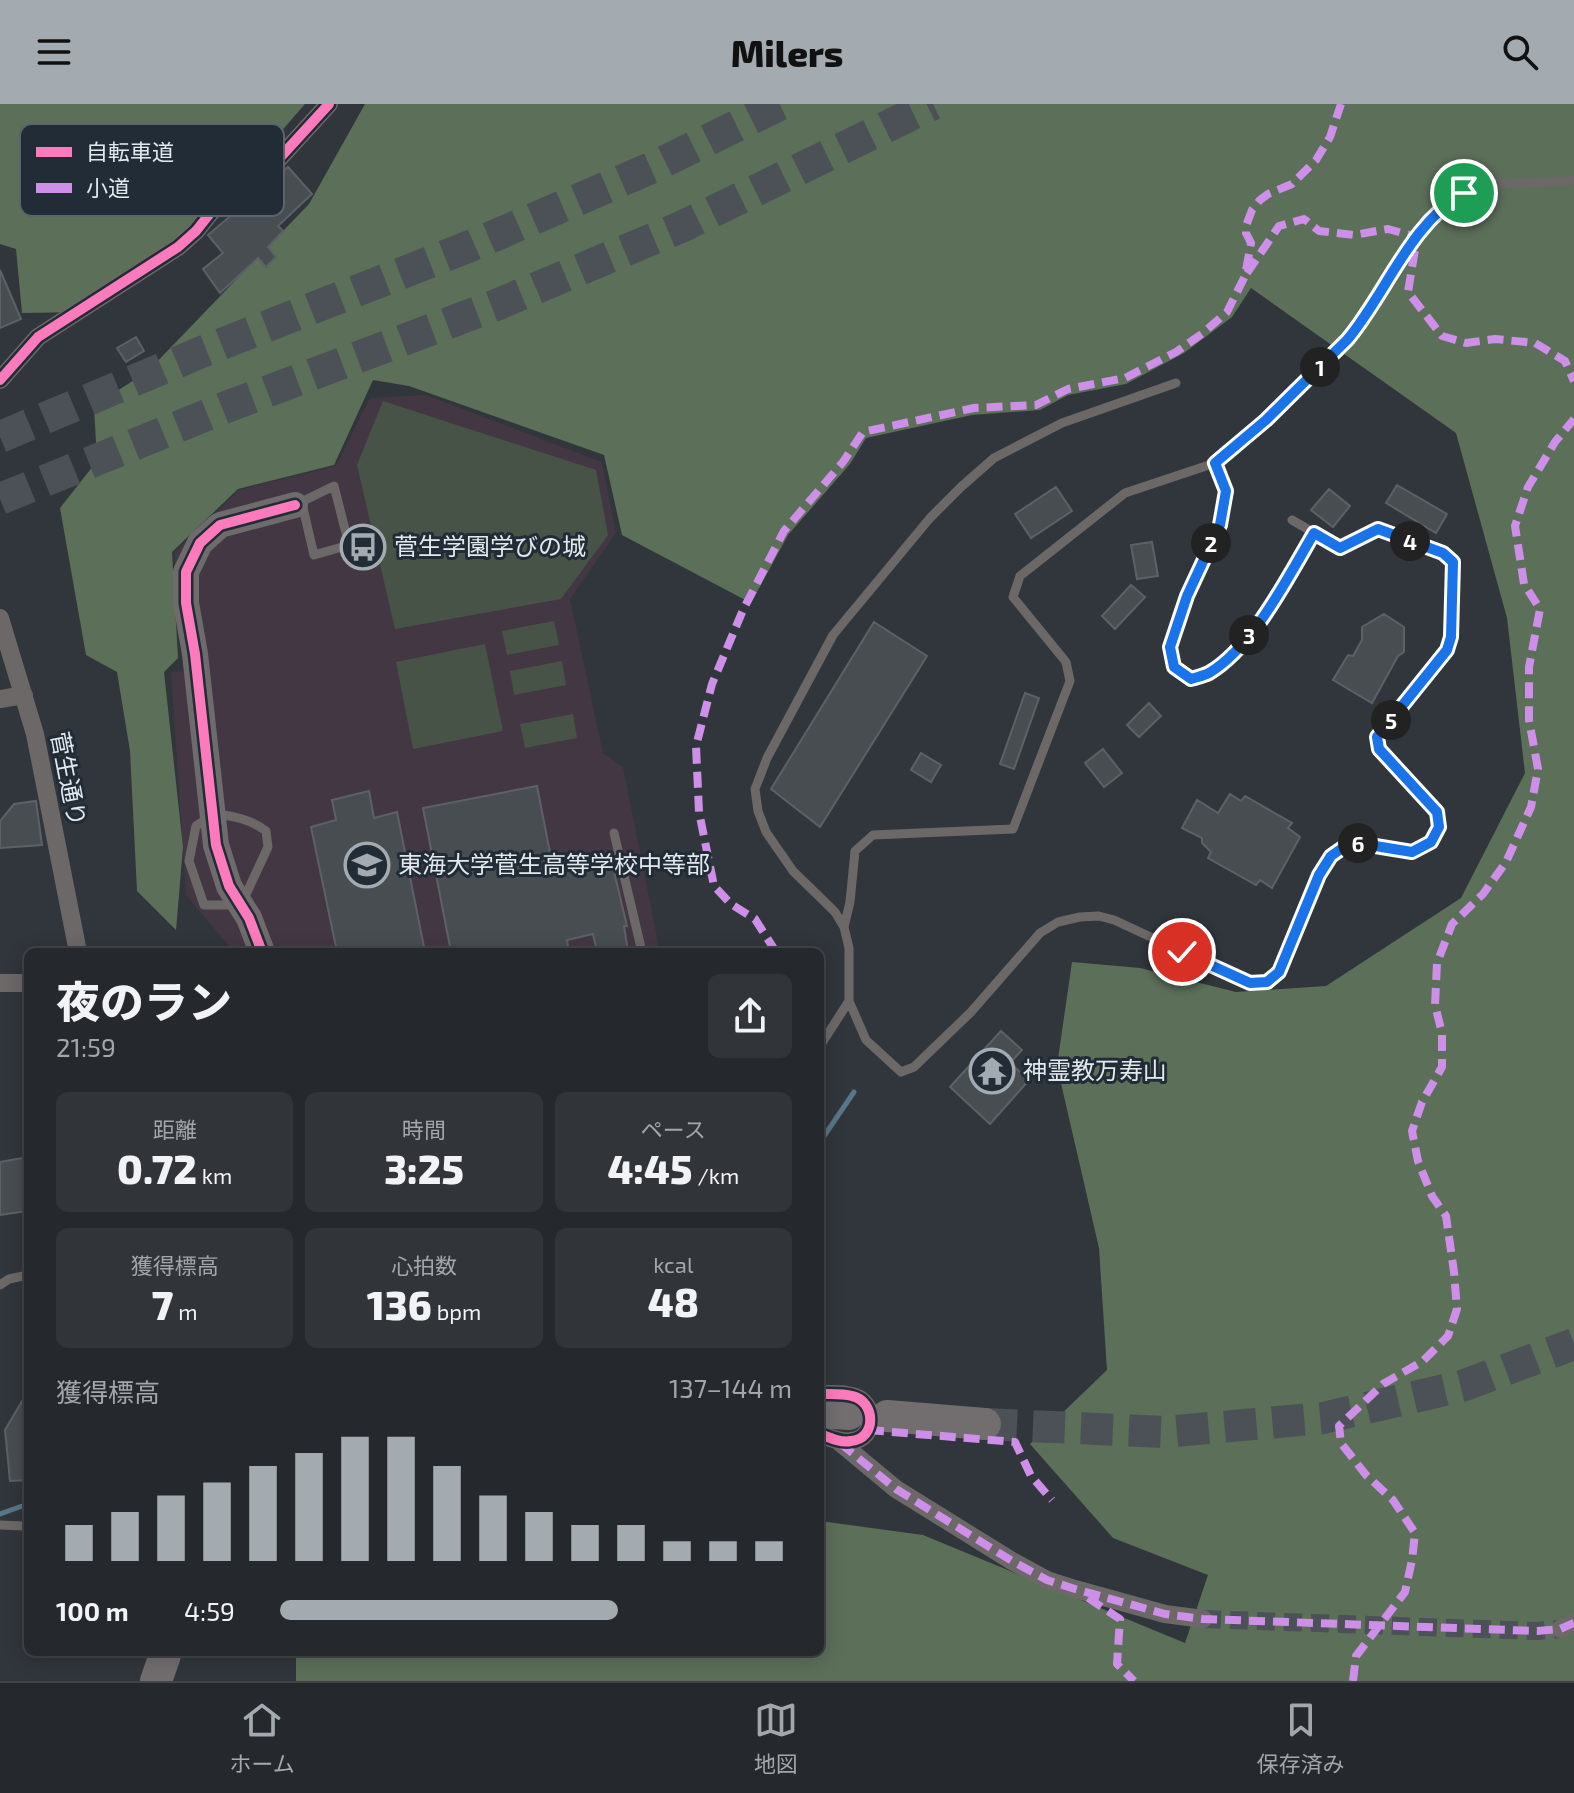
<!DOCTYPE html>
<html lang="ja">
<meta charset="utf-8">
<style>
:root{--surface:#25282d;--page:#313439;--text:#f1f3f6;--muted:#a3a6aa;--line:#424449;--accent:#a3aab0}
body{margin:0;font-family:"Exo 2","Noto Sans JP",sans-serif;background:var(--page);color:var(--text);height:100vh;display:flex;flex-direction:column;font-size:30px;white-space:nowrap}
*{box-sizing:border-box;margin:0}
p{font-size:26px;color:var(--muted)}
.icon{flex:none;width:44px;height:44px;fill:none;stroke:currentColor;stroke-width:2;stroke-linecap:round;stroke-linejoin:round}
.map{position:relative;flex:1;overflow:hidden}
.sheet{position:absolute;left:24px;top:844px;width:800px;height:708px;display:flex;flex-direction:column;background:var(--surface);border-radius:12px;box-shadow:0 4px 20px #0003,0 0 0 2px var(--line)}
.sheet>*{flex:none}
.pin{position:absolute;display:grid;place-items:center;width:68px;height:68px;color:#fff;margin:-34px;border:4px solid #fff;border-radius:50%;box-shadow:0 2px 8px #0007}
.km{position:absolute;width:40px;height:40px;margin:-20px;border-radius:50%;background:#222;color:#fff;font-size:22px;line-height:40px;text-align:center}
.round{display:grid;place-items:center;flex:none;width:84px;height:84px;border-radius:12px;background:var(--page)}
.overview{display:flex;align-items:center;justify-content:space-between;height:136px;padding:0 32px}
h1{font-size:44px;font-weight:800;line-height:60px}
.metrics{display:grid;grid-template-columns:repeat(3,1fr);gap:12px;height:136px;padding:8px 32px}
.metrics div{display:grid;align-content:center;border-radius:12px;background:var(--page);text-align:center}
.metrics b{font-size:40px;font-weight:800}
.metrics small{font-size:22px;font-weight:400}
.metrics p{font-size:22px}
.chart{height:224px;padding:16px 32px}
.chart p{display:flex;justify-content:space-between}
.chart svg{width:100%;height:144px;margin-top:8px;stroke:var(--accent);stroke-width:6}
ul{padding:0 32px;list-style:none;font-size:26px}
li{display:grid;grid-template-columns:128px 96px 1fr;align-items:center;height:60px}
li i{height:20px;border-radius:10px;background:var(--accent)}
header{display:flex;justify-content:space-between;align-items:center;height:104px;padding:0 32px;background:var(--accent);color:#111;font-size:36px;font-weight:800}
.tabs{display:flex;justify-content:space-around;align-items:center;height:112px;border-top:2px solid var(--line);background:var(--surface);font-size:22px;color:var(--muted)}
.tabs a{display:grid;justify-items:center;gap:4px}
.tabs .active{color:var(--accent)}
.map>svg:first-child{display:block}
</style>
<header><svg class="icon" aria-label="menu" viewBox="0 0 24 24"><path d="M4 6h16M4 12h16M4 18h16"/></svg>Milers<svg class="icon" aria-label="search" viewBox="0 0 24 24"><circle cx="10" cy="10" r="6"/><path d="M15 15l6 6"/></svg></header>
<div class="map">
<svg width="1574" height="1577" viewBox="0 0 1574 1577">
<rect width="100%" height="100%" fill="#31363c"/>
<path fill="#433744" d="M426,291L602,358L616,429L570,495L603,649L623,663L660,848H234L186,791L171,568L187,567L174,449L239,386L336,362L370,294Z"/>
<path fill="#475346" d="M383,297L596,366L608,431L561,495L395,525L357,361Z
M554,517L559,541L507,551L502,527Z
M485,540L503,627L413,645L396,558Z
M562,557L566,581L514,591L510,567Z
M573,610L577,634L525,644L520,620Z"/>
<path fill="#5c6f59" d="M0,0H305L258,54L247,93L87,208L22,209L16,145L0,140Z
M365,0H1574V1577H296V1548H820V1417L923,1431L1185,1539L1208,1471L1113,1434L1030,1340L1107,1266L1099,1144L1057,962L1072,858L1140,864L1236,888L1326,882L1461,794L1525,669L1507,514L1456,329L1251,184L1232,213L1184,249L1126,280L1068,291L1040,306L972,311L866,334L850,360L788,431L751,499L622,431L604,351L409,282L373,276L334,361L238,385L172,448L178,554L164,568L183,743L176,826L137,787L130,647L117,568L86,551L60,404L97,357L94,302L148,267L309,100Z"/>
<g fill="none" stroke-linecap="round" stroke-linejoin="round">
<path stroke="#597588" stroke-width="5" d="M820,1038L854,988
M0,1410L28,1400"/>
</g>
<path fill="#484d52" stroke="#5d6167" stroke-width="2" d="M288,63L312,90L278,122L283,127L268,143L276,153L266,163L258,154L220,189L203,165L223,149L208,131Z
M0,166L21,215L0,224Z
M136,233L144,247L126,258L117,244Z
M1397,381L1447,410L1436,429L1386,399Z
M1056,383L1072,407L1031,434L1015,410Z
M1329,385L1350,402L1333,423L1311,406Z
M1152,438L1158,472L1137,475L1131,441Z
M1131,481L1145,493L1115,525L1102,512Z
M1384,510L1404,523V548L1398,552L1372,599L1333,576L1348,551L1353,552L1362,536V523Z
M874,518L927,552L820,723L771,685Z
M1025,589L1039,594L1014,665L1000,660Z
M1149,599L1161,612L1139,633L1127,621Z
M1103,645L1122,669L1104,683L1085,659Z
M921,649L941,661L931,678L911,666Z
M537,682L553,764L610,751L627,822H624L628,848H597L593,830L567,836L569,848H451L423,704Z
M369,687L374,714L397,708L425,848H337L311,723L336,716L332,696Z
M1230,690L1241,697L1245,692L1292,719L1288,724L1300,733L1272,784L1260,776L1256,781L1208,754L1211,748L1202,739V734L1182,724L1197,696L1218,709Z
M36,697L42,741L0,744V717L14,700Z
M1001,927L1022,946L1010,959L1029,976L990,1020L950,983Z
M28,1053V1107L0,1111V1058Z
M28,1287V1376L10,1377L5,1326Z"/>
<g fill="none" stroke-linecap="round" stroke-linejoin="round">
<path stroke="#4b5157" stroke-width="18" stroke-dasharray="18 9" stroke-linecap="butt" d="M1203,1515L1537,1527L1560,1525"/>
<path stroke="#4b5157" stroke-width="32" stroke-dasharray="32 16" stroke-linecap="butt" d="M0,333L204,247L473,141L651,64L781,0
M0,395L229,302L496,201L681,123L933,0
M985,1320L1164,1328L1323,1314L1462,1282L1574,1240"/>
<path stroke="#737374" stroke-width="3" stroke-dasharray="6 4" stroke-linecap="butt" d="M1219,370L1226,387L1220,421L1187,492L1170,543L1174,563L1191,575C1243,562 1281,484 1308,440"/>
<path stroke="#6c6867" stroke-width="9" d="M1176,279L1062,319L994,354L961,383L930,414L833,531L767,654L755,685L758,707L766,728L793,767L835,808L844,823L849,844V897L866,936L901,968L914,963L971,908L1040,829L1058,818L1080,813L1099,812L1114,816L1250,879L1267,878L1279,868L1319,771L1331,752L1351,738L1412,748L1431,738L1439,723L1437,708L1379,645L1377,633L1447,546L1451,533L1453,458L1443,449L1378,425L1340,444L1292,416
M334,382L349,441L314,451L303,404L295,401Z
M214,710C234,712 250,715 266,727L268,743L241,801H204L189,757L196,722Z
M614,729L642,848
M844,823L850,798L855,747L873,731L1013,725L1070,577L1066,558L1013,493L1020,472L1125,389L1215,359C1261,327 1308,275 1347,236L1359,222C1385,182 1429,97 1476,84C1507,76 1542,81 1574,76
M820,942L849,897
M0,1181L9,1175L28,1171
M0,1421L25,1422L28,1424"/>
<path stroke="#6c6867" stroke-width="18" d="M0,276L38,233L178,143L196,127L219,98L257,75L275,59L329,0
M0,514L35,630L78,848
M0,595L24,591
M0,879H28
M820,1290C830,1290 842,1289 852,1292C876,1297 877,1335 851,1337C841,1339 830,1334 820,1330
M837,1336L896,1385L1012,1457L1047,1476L1075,1485L1165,1510L1203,1515
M1560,1525L1574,1519"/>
<path stroke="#6d6b6b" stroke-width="26" d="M262,848L249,814L229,782L216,741L195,550L186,499V468L200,439L220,421L295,401"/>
<path stroke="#726e6f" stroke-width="32" d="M820,1308L849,1310
M887,1312L985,1320
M156,1577L166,1548"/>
<path stroke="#ce8fe9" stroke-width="8" stroke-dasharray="16 8" stroke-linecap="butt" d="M1247,169L1279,122L1304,115L1319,127L1354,131L1388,125L1417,133L1408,188L1442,232L1466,239L1495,235L1535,239L1565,257L1574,277
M776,848L755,815L731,800L714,782L699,708L696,642L712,580L743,506L784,427L843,358L863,328L974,304L1036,301L1068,285L1125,274L1176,248L1203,229L1227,208L1245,172L1251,139L1246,129V122L1252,106L1260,96L1268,90L1292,80L1316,56L1330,33L1341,0
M820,935L823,937
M868,1326L1015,1338L1031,1372L1052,1396
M840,1339L896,1385L1012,1457L1047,1476L1075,1485L1165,1510L1203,1515L1537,1527L1560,1525L1574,1519
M1088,1494L1120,1515L1117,1560L1134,1577
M1353,1577L1356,1552L1405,1488L1412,1456L1415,1429L1393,1396L1366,1371L1341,1339L1339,1322L1383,1280L1423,1257L1448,1232L1457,1205L1454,1168L1446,1112L1432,1092L1418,1057L1412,1027L1422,998L1442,963V929L1435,901L1437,859L1452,820L1483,790L1506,758L1531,703L1538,665L1529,616V563L1540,505L1524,480L1515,422L1528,383L1555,338L1574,315"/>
<g stroke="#222c36" stroke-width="15">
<path id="cycleway" d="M0,276L38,233L178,143L196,127L219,98L257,75L275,59L329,0
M262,848L249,814L229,782L216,741L195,550L186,499V468L200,439L220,421L295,401
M820,1290C830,1290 842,1289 852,1292C876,1297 877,1335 851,1337C841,1339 830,1334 820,1330"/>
</g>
<use href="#cycleway" stroke="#fd7abc" stroke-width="10"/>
</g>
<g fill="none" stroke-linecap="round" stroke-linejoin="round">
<g stroke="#fff" stroke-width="16">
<path id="route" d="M1182,848L1250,879L1267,878L1279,868L1319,771L1331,752L1351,738L1412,748L1431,738L1439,723L1437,708L1379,645L1377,633L1447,546L1451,533L1453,458L1443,449L1378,425L1340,444L1314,429C1288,473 1253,543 1209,569C1203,572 1197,573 1191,575L1174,563L1170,543L1187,492L1220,421L1226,387L1215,359L1266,316L1347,236C1386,190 1410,119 1464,89"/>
</g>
<use href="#route" stroke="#1a73e8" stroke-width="10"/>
</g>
<defs>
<g id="bus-ring" transform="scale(2.3)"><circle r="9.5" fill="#222c36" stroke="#a3aab0" stroke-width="1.5"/><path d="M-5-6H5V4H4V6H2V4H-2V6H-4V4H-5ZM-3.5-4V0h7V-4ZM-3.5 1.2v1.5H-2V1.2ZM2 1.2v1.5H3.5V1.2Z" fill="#a3aab0"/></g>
<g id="school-ring" transform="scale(2.3)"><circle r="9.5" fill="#222c36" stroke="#a3aab0" stroke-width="1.5"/><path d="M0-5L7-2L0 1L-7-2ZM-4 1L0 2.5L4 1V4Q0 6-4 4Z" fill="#a3aab0"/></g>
<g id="temple-ring" transform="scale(2.3)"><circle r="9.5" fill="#222c36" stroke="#a3aab0" stroke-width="1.5"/><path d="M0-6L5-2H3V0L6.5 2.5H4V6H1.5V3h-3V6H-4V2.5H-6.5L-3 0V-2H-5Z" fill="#a3aab0"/></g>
</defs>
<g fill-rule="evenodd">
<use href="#bus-ring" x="363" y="443"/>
<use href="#school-ring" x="367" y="761"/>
<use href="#temple-ring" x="992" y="967"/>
</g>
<g text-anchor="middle" stroke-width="6" stroke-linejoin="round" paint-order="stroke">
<g font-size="24" fill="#e1e8ee" stroke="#222c36" text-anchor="start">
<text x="394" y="451">菅生学園学びの城</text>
<text x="398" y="769">東海大学菅生高等学校中等部</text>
<text x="1023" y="975">神霊教万寿山</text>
</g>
<g font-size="24" fill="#e1e8ee" stroke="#222c36">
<text transform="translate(68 675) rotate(79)" y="8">菅生通り</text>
</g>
</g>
<rect x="20" y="20" width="264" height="92" rx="12" fill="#222c36" stroke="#5b646d" stroke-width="2"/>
<rect x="36" y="43" width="36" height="10" fill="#fd7abc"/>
<rect x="36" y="79" width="36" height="10" fill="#ce8fe9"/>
<g font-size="22" fill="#e1e8ee">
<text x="86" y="56">自転車道</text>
<text x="86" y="92">小道</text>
</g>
</svg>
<div class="pin" style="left:1464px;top:89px;background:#1e9e55"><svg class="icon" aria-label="arrive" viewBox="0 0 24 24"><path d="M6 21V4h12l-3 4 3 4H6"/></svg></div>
<div class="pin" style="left:1182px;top:848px;background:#d93025"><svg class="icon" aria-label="check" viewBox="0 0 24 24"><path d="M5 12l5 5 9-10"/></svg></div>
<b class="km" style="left:1320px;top:263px">1</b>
<b class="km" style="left:1211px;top:439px">2</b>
<b class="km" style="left:1249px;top:531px">3</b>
<b class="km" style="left:1410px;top:437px">4</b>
<b class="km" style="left:1391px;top:616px">5</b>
<b class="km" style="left:1358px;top:739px">6</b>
<section class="sheet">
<div class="overview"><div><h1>夜のラン</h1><p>21:59</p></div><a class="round"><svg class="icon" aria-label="share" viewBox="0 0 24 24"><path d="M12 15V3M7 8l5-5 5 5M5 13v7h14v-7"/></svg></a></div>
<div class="metrics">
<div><p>距離</p><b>0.72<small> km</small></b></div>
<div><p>時間</p><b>3:25</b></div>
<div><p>ペース</p><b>4:45<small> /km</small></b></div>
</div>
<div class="metrics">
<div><p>獲得標高</p><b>7<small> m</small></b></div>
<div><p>心拍数</p><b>136<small> bpm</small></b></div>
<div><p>kcal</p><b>48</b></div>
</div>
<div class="chart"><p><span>獲得標高</span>137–144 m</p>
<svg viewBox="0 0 160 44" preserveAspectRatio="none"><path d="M5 44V33M15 44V29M25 44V24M35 44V20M45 44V15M55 44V11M65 44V6M75 44V6M85 44V15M95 44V24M105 44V29M115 44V33M125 44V33M135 44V38M145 44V38M155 44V38"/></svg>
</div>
<ul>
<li><b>100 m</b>4:59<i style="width:66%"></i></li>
</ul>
</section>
</div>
<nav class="tabs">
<a class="active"><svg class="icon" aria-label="home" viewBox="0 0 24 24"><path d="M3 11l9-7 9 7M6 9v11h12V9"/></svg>ホーム</a>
<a><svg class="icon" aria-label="map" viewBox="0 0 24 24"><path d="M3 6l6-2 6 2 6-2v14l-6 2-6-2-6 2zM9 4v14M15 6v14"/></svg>地図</a>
<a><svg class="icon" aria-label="saved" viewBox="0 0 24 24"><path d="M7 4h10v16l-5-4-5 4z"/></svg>保存済み</a>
</nav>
